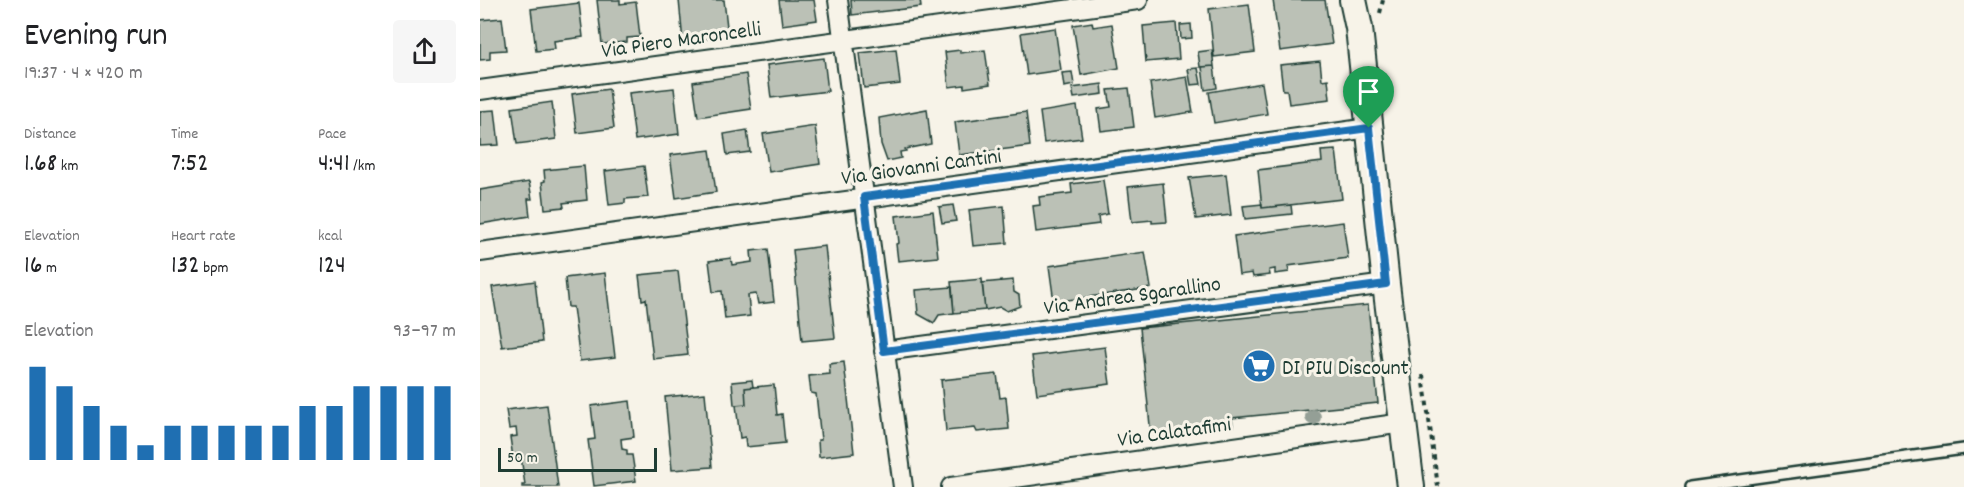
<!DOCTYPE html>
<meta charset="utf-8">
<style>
:root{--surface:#fff;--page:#f6f6f6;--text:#202124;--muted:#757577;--accent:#1f6fb2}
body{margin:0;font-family:Dekko,sans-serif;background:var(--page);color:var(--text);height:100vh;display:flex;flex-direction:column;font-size:22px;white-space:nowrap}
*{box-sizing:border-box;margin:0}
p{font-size:20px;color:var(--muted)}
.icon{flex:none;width:33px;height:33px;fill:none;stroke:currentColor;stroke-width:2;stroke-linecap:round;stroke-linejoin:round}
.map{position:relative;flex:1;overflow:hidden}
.sheet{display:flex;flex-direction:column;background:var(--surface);width:480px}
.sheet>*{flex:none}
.scale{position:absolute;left:18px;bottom:15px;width:159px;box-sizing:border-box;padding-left:6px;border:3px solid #1f3d34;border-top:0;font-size:16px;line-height:21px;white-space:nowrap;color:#1f3d34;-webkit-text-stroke:4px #f7f3e8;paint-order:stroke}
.pin{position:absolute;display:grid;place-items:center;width:51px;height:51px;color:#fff;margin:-62px -26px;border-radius:50% 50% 50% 0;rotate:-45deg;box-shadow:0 0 6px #0007}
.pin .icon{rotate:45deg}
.round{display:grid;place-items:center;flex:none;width:63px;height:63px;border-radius:6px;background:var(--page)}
.summary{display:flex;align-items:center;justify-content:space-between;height:102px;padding:0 24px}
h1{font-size:33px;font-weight:600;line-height:45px}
.metrics{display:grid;grid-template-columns:repeat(3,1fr);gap:9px;height:102px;padding:6px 24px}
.metrics div{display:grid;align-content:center}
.metrics b{font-size:26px;font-weight:600}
.metrics small{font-size:16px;font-weight:400}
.metrics p{font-size:16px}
.chart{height:168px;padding:12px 24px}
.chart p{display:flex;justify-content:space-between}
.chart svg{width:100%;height:108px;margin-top:6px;stroke:var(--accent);stroke-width:6}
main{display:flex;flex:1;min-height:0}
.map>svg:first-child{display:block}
</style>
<main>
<section class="sheet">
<div class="summary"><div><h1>Evening run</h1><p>19:37 · 4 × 420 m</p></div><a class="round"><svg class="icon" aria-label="share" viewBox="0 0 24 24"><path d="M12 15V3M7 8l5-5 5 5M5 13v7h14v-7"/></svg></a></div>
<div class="metrics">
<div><p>Distance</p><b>1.68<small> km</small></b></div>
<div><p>Time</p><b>7:52</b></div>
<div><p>Pace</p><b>4:41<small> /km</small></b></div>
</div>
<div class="metrics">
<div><p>Elevation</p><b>16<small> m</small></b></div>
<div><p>Heart rate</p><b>132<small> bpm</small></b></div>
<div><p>kcal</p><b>124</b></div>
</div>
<div class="chart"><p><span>Elevation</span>93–97 m</p>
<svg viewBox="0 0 160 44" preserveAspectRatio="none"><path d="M5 44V6M15 44V14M25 44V22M35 44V30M45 44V38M55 44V30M65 44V30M75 44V30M85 44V30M95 44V30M105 44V22M115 44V22M125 44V14M135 44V14M145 44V14M155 44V14"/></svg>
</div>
</section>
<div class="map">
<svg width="1484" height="487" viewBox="0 0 1484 487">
<rect width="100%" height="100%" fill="#f7f3e8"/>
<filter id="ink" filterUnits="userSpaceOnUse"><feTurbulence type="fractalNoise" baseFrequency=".0167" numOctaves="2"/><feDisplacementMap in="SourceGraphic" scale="12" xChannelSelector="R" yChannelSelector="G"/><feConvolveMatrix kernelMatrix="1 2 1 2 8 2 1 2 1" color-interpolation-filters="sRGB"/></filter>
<g filter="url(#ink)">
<path fill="#bbc1b6" stroke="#1f3d34" stroke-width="1.5" d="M117,0H140V4L156,2L160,37L147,38V42L122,44Z
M199,0H244L248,36L203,42Z
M299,0H334L337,20L302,25Z
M371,0H440L441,7L372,15Z
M793,0H845L852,44L800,51Z
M99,3L103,37L74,41L75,49L56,51L51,9Z
M769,4L775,52L734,57L729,9Z
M22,18L26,50L10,51V59L0,60V20Z
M612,22L613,27L632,24L639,68L601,75L593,25Z
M696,23L699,59L666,62L663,26Z
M711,24L712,38L701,39L700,25Z
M575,28L581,70L547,75L541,33Z
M416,49L420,84L384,88L380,53Z
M480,50V53L505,50L510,84L484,88V85L469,87L465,52Z
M732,50L734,66L720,67L718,52Z
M344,58L348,91L291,98L287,65Z
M840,61L842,80L848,79L850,99L809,104L807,90H803L800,65Z
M734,66L737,88L725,90L722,67Z
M718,68L721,84L711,85L708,69Z
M592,72L594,85L584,87L582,73Z
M266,74L271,109L218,117L213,82Z
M707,77L713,112L675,118L670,83Z
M782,83L787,114L734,123L729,92Z
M622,84L623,94L594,98L592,88Z
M194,88L199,134L155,140L149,93Z
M649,88L654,127L621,131L618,109L631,107L628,90Z
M129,89L134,128L97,133L92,94Z
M72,102L76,139L37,144L32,108Z
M597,106L602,138L564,143L560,112Z
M447,109L451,144L425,149L426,151L420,152L421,158L407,161L401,144L399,118Z
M15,110L19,145L0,146V111Z
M546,112L550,146L479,155L475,122Z
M335,126L340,164L289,172L283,134Z
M267,130L270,152L247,155L244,134Z
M230,150L236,192L196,198L190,155Z
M856,150L862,199L782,208L778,170L842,162L841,151Z
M104,166L107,200L83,203L84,207L65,209L62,182L65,181L64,170Z
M164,166L168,197L145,199V203L129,205L125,171Z
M746,174L751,215L716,219L709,178Z
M623,180L628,214L618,216L619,224L556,232L553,206L560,205L559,197L592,193L591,184Z
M49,182L52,199H48L50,216L0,224V190Z
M683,183L687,222L672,223V220L652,222L648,187Z
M782,204V208L811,205L812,214L765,219L763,206Z
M473,205L476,221L462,223L459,207Z
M524,206L527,243L493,246L489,210Z
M453,211L458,257L418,261L416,244L419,243L416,216Z
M863,222L868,258L808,266L809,272L795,274V269L789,270L790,275L773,277L772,273L759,275L754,236Z
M345,246L355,338L322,341L313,250Z
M288,249L294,302L278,304L276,294L268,295L270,316L245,319L242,291L233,292L229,261L251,258L252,265L272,262L271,251Z
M665,252L671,288L574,302L569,266Z
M198,271L208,355L173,359L166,299L162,300L159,275Z
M125,273L135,357L100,361L93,307H88L85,278Z
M502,279L505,310L474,313L471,282Z
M533,280L534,292L539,295L540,306L527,311L520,307L505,310L502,283Z
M55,281L62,342L22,347L12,287Z
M472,287L474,313L459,315L454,323L438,314L436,290Z
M888,305L898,403L752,418L753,426L671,435L660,328Z
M625,347L630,384L557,394L552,356Z
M364,362L374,453L339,457L338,440H341L336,394L331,393L329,376L350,374L349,364Z
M517,374L520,398L526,397L529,429L497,432L495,428L466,431L461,380Z
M272,380L273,387L265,388L266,404L254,405L252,382Z
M294,385L297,415L302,414L305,443L266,447L265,437L260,438L256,405L266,404L265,388Z
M225,393L232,467L192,470L185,397Z
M150,401L154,437L141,439L142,449L147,450V455H152L156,481L114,486L108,440L115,439L111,406Z
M67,405L78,487H42V485H45L41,457L33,458L30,437L37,436L36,428L29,429L26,410Z"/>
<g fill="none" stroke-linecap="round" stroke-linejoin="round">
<g stroke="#1f3d34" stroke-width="14">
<path id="lane" d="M1210,487L1484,449"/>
</g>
<g stroke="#1f3d34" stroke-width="22">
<path id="street" d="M358,0L423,487
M0,90L658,0
M0,252L889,128
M404,351L906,284
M471,487L923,423"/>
</g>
<g stroke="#1f3d34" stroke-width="30">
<path id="secondary" d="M873,0L879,28L906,284L931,487"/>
</g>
<path stroke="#1f3d34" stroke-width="4" stroke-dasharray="4.5 4.5" stroke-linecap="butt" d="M900,13L903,0
M943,375L958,487"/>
<use href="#lane" stroke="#f7f3e8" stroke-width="9"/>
<use href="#street" stroke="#f7f3e8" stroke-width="18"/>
<use href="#secondary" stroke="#f7f3e8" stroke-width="26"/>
</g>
<circle fill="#949f96" cx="833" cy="417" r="8"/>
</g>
<g fill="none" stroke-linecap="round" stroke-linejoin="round" filter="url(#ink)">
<g stroke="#fff" stroke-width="12">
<path id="route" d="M889,128L906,284L404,351L384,197Z"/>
</g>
<use href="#route" stroke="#1f6fb2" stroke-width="8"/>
</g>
<defs>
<g id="supermarket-disc" transform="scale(1.725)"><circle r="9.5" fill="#1f6fb2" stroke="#f7f3e8"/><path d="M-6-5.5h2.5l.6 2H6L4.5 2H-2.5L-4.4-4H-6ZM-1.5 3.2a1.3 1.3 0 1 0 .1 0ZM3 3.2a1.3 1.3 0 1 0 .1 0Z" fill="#fff"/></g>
</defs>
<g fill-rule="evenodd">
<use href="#supermarket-disc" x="779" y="366"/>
</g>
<g text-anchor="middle" stroke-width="6" stroke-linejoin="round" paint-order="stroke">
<g font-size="22" fill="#1f3d34" stroke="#f7f3e8">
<text transform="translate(201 38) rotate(-8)" y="8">Via Piero Maroncelli</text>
<text transform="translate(441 165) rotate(-8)" y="8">Via Giovanni Cantini</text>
<text transform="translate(652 294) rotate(-8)" y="8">Via Andrea Sgarallino</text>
<text transform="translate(694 430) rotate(-8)" y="8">Via Calatafimi</text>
</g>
<g font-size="22" fill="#1f3d34" stroke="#f7f3e8" text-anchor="start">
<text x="802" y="374">DI PIU Discount</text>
</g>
</g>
</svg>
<div class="scale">50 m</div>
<div class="pin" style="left:889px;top:128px;background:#1e9e55"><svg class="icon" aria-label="arrive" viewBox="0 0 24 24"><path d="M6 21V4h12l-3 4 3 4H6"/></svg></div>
</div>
</main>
